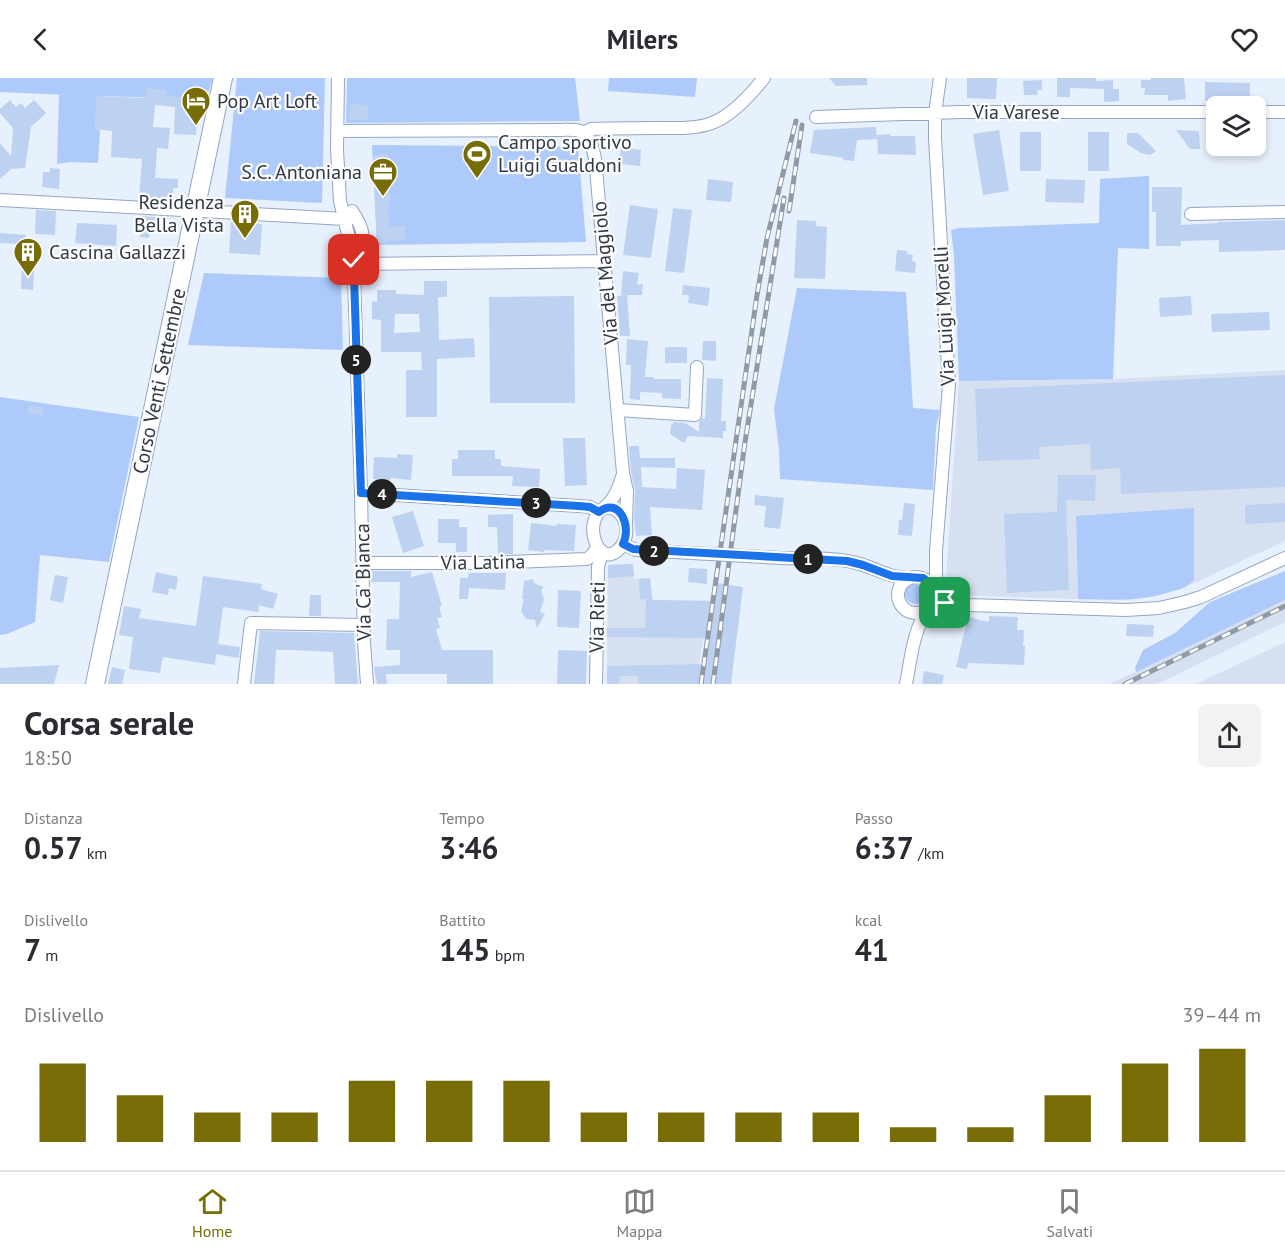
<!DOCTYPE html>
<html lang="it">
<meta charset="utf-8">
<style>
:root{--surface:#fff;--page:#f2f2f3;--text:#2b2b33;--muted:#7c7c81;--line:#e1e1e2;--accent:#776c06}
body{margin:0;font-family:"PT Sans",sans-serif;background:var(--page);color:var(--text);height:100vh;display:flex;flex-direction:column;font-size:22px;white-space:nowrap}
*{box-sizing:border-box;margin:0}
p{font-size:20px;color:var(--muted)}
.icon{flex:none;width:33px;height:33px;fill:none;stroke:currentColor;stroke-width:2;stroke-linecap:round;stroke-linejoin:round}
.map{position:relative;height:606px;overflow:hidden}
.panel{display:flex;flex-direction:column;background:var(--surface);flex:1}
.panel>*{flex:none}
.controls{position:absolute;left:1206px;top:18px;display:grid;gap:12px}
.controls a{display:grid;place-items:center;width:60px;height:60px;border-radius:9px;background:var(--surface);box-shadow:0 3px 9px #0003;font-size:30px}
.pin{position:absolute;display:grid;place-items:center;width:51px;height:51px;color:#fff;margin:-26px;border-radius:12px;box-shadow:0 3px 9px #0006}
.km{position:absolute;width:30px;height:30px;margin:-15px;border-radius:50%;background:#222;color:#fff;font-size:16px;line-height:30px;text-align:center}
.round{display:grid;place-items:center;flex:none;width:63px;height:63px;border-radius:9px;background:var(--page)}
.head{display:flex;align-items:center;justify-content:space-between;height:102px;padding:0 24px}
h1{font-size:33px;font-weight:800;line-height:45px}
.metrics{display:grid;grid-template-columns:repeat(3,1fr);gap:9px;height:102px;padding:6px 24px}
.metrics div{display:grid;align-content:center}
.metrics b{font-size:30px;font-weight:800}
.metrics small{font-size:16px;font-weight:400}
.metrics p{font-size:16px}
.chart{height:168px;padding:12px 24px}
.chart p{display:flex;justify-content:space-between}
.chart svg{width:100%;height:108px;margin-top:6px;stroke:var(--accent);stroke-width:6}
header{display:flex;justify-content:space-between;align-items:center;height:78px;padding:0 24px;background:var(--surface);font-size:27px;font-weight:800}
.tabs{display:flex;justify-content:space-around;align-items:center;height:84px;border-top:2px solid var(--line);background:var(--surface);font-size:16px;color:var(--muted)}
.tabs a{display:grid;justify-items:center;gap:3px}
.tabs .active{color:var(--accent)}
.map>svg:first-child{display:block}
</style>
<header><svg class="icon" aria-label="back" viewBox="0 0 24 24"><path d="M15 5l-7 7 7 7"/></svg>Milers<svg class="icon" aria-label="heart" viewBox="0 0 24 24"><path d="M12 20l-8-8c-3-5 5-10 8-4 3-6 11-1 8 4z"/></svg></header>
<div class="map">
<svg width="1285" height="606" viewBox="0 0 1285 606">
<rect width="100%" height="100%" fill="#e7f0fd"/>
<path fill="#d6e0f0" d="M1285,292V463L1188,508L1194,502L1076,438L1078,521L945,517L959,303L1113,301Z
M632,486L634,501L650,500L653,522L709,523L696,606H619L616,588H607L608,487Z
M1285,522V544L1176,597L1156,606H1110Z
M1285,564V606H1196Z"/>
<path fill="#adcafa" d="M0,0H213L206,21L97,18L95,51L100,52L98,85L70,84L57,86L59,17H68L0,14Z
M237,0H325L322,125L225,120Z
M347,0H575L580,43L346,45Z
M609,0H697L695,19L608,13Z
M372,67L578,69L586,164L377,167Z
M1149,98V171L1118,170L1113,301L959,303L954,178L951,152L959,150L1099,145L1100,101Z
M204,195L341,200L343,272L188,267Z
M797,210L906,214L913,330L940,332L936,349L933,412L780,401L779,372L774,331Z
M0,319L139,339L109,484L40,477L35,544L7,556L0,557Z
M1194,430V502C1187,509 1182,511 1173,513C1142,524 1111,522 1078,521L1076,438Z
M1285,493V522L1136,594L1135,590L1143,572L1175,555L1210,524Z
M905 516a10 10 0 1 1 20 0a10 10 0 1 1-20 0Z"/>
<path fill="#bdd1f1" fill-rule="evenodd" d="M829,0H867V7L836,8Z
M967,0H997L996,21L967,20Z
M1057,0H1096V3L1113,2V11H1119V23L1104,24V11L1070,10V19H1057Z
M1151,0H1184L1186,21L1168,23V17H1144L1145,10H1141V2H1151Z
M1042,2V12H1037L1038,17H1024L1023,3Z
M1205,4L1250,5V23H1205Z
M146,10L167,12V18L198,20L196,57L174,56L175,29L155,27L153,49L170,50L168,71L157,70L155,100L178,101V110H173V120H149V122L139,121L142,81L111,79L112,53L95,51L96,18L146,20Z
M10,22L16,29L21,25L25,30L34,22L46,35L31,49L25,90L11,91L0,101V65L11,78L13,50L0,35V31Z
M350,26L368,27V42H349Z
M876,49L877,61L857,62L854,83L843,82L844,80L810,75L814,52Z
M999,52L1009,113L983,117L973,56Z
M1176,52L1199,53L1200,71H1190Z
M1020,54H1041V93H1020Z
M1088,54H1109V93H1088Z
M1127,55H1138L1156,73L1150,77L1141,75L1127,66Z
M890,56V58H915L916,77L878,76L877,57Z
M621,69L641,72L640,88L619,86Z
M388,76L390,125H388L389,148H405V162L386,163V167H377L373,77Z
M50,90L60,91L59,111L42,109L43,94H50Z
M708,101L733,104L731,124L706,122Z
M1046,101L1085,102L1084,125L1045,124Z
M1152,109H1182L1181,147L1218,145V144L1285,142V172L1219,174V162L1181,163V168H1156V134H1152Z
M630,127L658,131L651,180L623,177Z
M673,130L692,132L684,195L665,193Z
M36,132L56,133L55,157L35,156Z
M142,138L163,140L161,154L150,153L149,160L140,159Z
M797,142L816,143V148L827,149L825,201L794,200Z
M231,144L262,146L260,177L229,175Z
M77,145L117,147L116,168L75,165Z
M0,155L26,157V166L0,165Z
M25,172H35L33,212L21,211L22,188H24Z
M897,172L907,173V176L913,177L912,183L916,184L915,195L895,193Z
M623,193L639,195L637,207L643,206L642,217H627L630,258H620L617,218L625,217H621Z
M424,203H447V219H438L439,262L474,260L475,279L437,281V339H406V292H422L421,274H381V242L372,241V223L377,224V212H396V216L424,217ZM395,236H419L420,254L394,255Z
M683,207L710,210L708,228L688,225L689,217H682Z
M574,218L575,325H490L489,219Z
M1191,218L1192,237L1160,239L1159,220Z
M1269,234L1270,252L1212,254L1211,236Z
M627,261L648,263L645,299H654V301H681V321L662,320V315L640,314V322L630,321L631,287H626Z
M703,263H716V283L702,282Z
M665,269H687V285H665Z
M1285,297V409L1121,416L1120,390L1091,392L1090,366L1039,369L1040,381L978,383L975,311Z
M707,300L723,301L721,343H726V353H723V360L688,358L684,365L670,356L671,348L674,344L685,345L699,354V344L702,340L705,341Z
M29,327L43,329L42,337L28,335Z
M563,360H585L587,407L565,408Z
M629,368H639L640,380H675V390L641,389L642,409L676,411L677,390L705,392L702,432L650,429L652,457L636,458L634,440L635,413L631,394Z
M458,372H495V381H501V388L540,391L539,409L512,408L513,398H452V381H458Z
M397,376L413,377L411,402L391,400L390,402L373,401L374,379L397,380Z
M1058,397H1096L1095,423L1066,422L1069,512L1007,515L1004,436L1057,434Z
M755,417L784,420L780,451L764,449L766,428L754,427Z
M904,425L915,426L912,458L898,457L899,442H902Z
M1285,425V444L1245,446V427Z
M413,433L424,468L403,475L392,439Z
M513,436V476H498L497,449H488V437Z
M438,441H459V449H467V474H456V465H438Z
M531,445L556,448L557,446L576,447L574,473L544,472V474L528,472Z
M633,486L634,498L608,500V487Z
M689,490L707,491V506L688,504Z
M371,493H411V499L432,494L442,528L439,529L442,539L437,540L440,550L436,551L442,572H493V606H447V596H386L387,606H377L374,589L400,587V572H386L387,541H399L400,504H371Z
M156,494L178,499L176,512L169,510L168,517L152,514Z
M469,495H506L505,512L469,510L468,521H459L460,500H468Z
M55,497L68,499L63,525L50,522Z
M203,498L262,506L261,511L278,516L273,531L259,527L258,534L223,529L218,566L240,569L239,580L216,576L215,587L163,579L160,595L129,591L133,559L119,557L124,528L141,531L139,540L196,548Z
M650,500L652,522L715,523L717,505L743,509L731,606H638V598H620L619,606H607V588L706,586L710,560L607,559V550H645L646,522H651L640,521L639,501Z
M533,501L534,505L544,509L541,512L544,521L540,534L545,536L537,550L535,542L526,541L521,533L524,521H522L524,503Z
M558,512L581,513L579,550L557,549Z
M310,517H321V538H309Z
M989,538L1018,539L1017,552H1024L1023,568H1025L1024,587L968,585L967,591L956,589L968,539L989,544Z
M1127,546L1154,547L1153,559L1126,558Z
M260,553L354,555L358,606H335L333,574L292,572H276L274,606H254Z
M558,572L587,573L586,606H557Z
M59,587L54,606H0V590Z
M112,589L125,592L122,606H108Z
M924,593L944,597L942,606H922Z"/>
<g fill="none" stroke-linecap="round" stroke-linejoin="round">
<g stroke="#93a6c5" stroke-width="14">
<path id="street" d="M338,0L337,72L340,123L354,181V198L361,415L364,564L367,606
M1256,34H1285
M816,39L961,34H1216
M337,53L556,52C563,52 573,51 580,53C595,59 596,88 597,102L623,395L627,413L626,446
M583,55L591,51C615,50 638,50 661,50C678,50 696,51 712,45C731,38 752,15 764,0
M0,122L345,141L356,139
M352,133C366,154 365,159 354,181
M1191,136L1285,134
M354,186L604,183
M618,332L695,337L697,289
M361,415L579,428L590,429L599,434
M608,429C621,432 628,443 626,457C625,463 622,469 617,473C595,490 581,435 608,429Z
M604,430C615,421 619,409 623,396
M623,466L636,472L674,474
M782,480C805,481 830,479 852,484C873,488 887,500 910,500
M362,485H486L587,481L591,478L597,470
M898 517a18 18 0 1 1 36 0a18 18 0 1 1-36 0Z
M934,514L936,496V473L949,307L935,60V35L940,0
M935,519L945,525L968,527L1126,532L1159,530L1185,524L1201,519L1285,480
M244,606L251,545L363,547
M596,606L598,489L602,473
M906,606C911,581 913,552 928,531"/>
</g>
<g stroke="#93a6c5" stroke-width="20">
<path id="secondary" d="M95,606L223,0"/>
</g>
<use href="#street" stroke="#fff" stroke-width="12"/>
<use href="#secondary" stroke="#fff" stroke-width="18"/>
<g stroke="#9099a6" stroke-width="5">
<path id="rail" d="M789,133L802,47
M701,606L757,217L767,160L796,43
M713,606L745,364L784,120
M1125,606L1285,528"/>
</g>
<use href="#rail" stroke="#fcfcfc" stroke-width="3" stroke-dasharray="9" stroke-linecap="butt"/>
<g stroke="#93a6c5" stroke-width="14" stroke-linecap="butt">
<path id="street-bridge" d="M674,474L782,480"/>
</g>
<use href="#street-bridge" stroke="#fff" stroke-width="12"/>
</g>
<g fill="none" stroke-linecap="round" stroke-linejoin="round">
<g stroke="#fff" stroke-width="12">
<path id="route" d="M354,182V198L361,415L579,428L590,429L599,434C619,418 632,448 623,466L633,471L847,483L863,487L892,498L923,500L932,507L935,519L945,525"/>
</g>
<use href="#route" stroke="#1a73e8" stroke-width="8"/>
</g>
<defs>
<g id="hotel-pin" transform="scale(1.5)"><path d="M0 17L-7.5 6A9.5 9.5 0 1 1 7.5 6Z" fill="#776c06" stroke="#fcfcfc"/><path d="M-6-4.5h1.5V1H6V5H4.5V3h-9V5H-6ZM-4 0a1.8 1.8 0 1 1 3.6 0ZM.5 0V-2.5h3Q6-2.5 6 0Z" fill="#fff"/></g>
<g id="stadium-pin" transform="scale(1.5)"><path d="M0 17L-7.5 6A9.5 9.5 0 1 1 7.5 6Z" fill="#776c06" stroke="#fcfcfc"/><path d="M0-5a6.5 5 0 1 0 0 10a6.5 5 0 1 0 0-10ZM-3.5-1.8h7v3.6h-7Z" fill="#fff"/></g>
<g id="office-pin" transform="scale(1.5)"><path d="M0 17L-7.5 6A9.5 9.5 0 1 1 7.5 6Z" fill="#776c06" stroke="#fcfcfc"/><path d="M-6-3h4V-5.5h4V-3h4V5H-6ZM-1-4.5V-3h2v-1.5ZM-6 0V1H6V0Z" fill="#fff"/></g>
<g id="building-pin" transform="scale(1.5)"><path d="M0 17L-7.5 6A9.5 9.5 0 1 1 7.5 6Z" fill="#776c06" stroke="#fcfcfc"/><path d="M-4-6H4V6H1V3H-1V6H-4ZM-2.5-4.3h1.7v1.8h-1.7ZM.8-4.3h1.7v1.8H.8ZM-2.5-1h1.7V.8h-1.7ZM.8-1h1.7V.8H.8Z" fill="#fff"/></g>
</defs>
<g fill-rule="evenodd">
<use href="#hotel-pin" x="196" y="23"/>
<use href="#stadium-pin" x="477" y="76"/>
<use href="#office-pin" x="383" y="94"/>
<use href="#building-pin" x="245" y="136"/>
<use href="#building-pin" x="28" y="174"/>
</g>
<g text-anchor="middle" stroke-width="4.5" stroke-linejoin="round" paint-order="stroke">
<g font-size="20" fill="#303845" stroke="#fcfcfc" text-anchor="start">
<text x="217" y="30">Pop Art Loft</text>
<text x="498" y="71">Campo sportivo<tspan x="498" dy="23">Luigi Gualdoni</tspan></text>
<text x="362" y="101" text-anchor="end">S.C. Antoniana</text>
<text x="224" y="131" text-anchor="end">Residenza<tspan x="224" dy="23">Bella Vista</tspan></text>
<text x="49" y="181">Cascina Gallazzi</text>
</g>
<g font-size="20" fill="#303845" stroke="#fcfcfc">
<text x="1016" y="41">Via Varese</text>
<text transform="translate(605 195) rotate(-95)" y="7">Via del Maggiolo</text>
<text transform="translate(944 238) rotate(-93)" y="7">Via Luigi Morelli</text>
<text transform="translate(159 303) rotate(-78)" y="7">Corso Venti Settembre</text>
<text transform="translate(483 484) rotate(-1)" y="7">Via Latina</text>
<text transform="translate(363 504) rotate(-91)" y="7">Via Ca' Bianca</text>
<text transform="translate(597 539) rotate(-89)" y="7">Via Rieti</text>
</g>
</g>
</svg>
<div class="controls">
<a><svg class="icon" aria-label="layers" viewBox="0 0 24 24"><path d="M12 4l9 5-9 5-9-5zM3 14l9 5 9-5"/></svg></a>
</div>
<div class="pin" style="left:945px;top:525px;background:#1e9e55"><svg class="icon" aria-label="arrive" viewBox="0 0 24 24"><path d="M6 21V4h12l-3 4 3 4H6"/></svg></div>
<div class="pin" style="left:354px;top:182px;background:#d93025"><svg class="icon" aria-label="check" viewBox="0 0 24 24"><path d="M5 12l5 5 9-10"/></svg></div>
<b class="km" style="left:808px;top:481px">1</b>
<b class="km" style="left:654px;top:473px">2</b>
<b class="km" style="left:536px;top:425px">3</b>
<b class="km" style="left:382px;top:416px">4</b>
<b class="km" style="left:356px;top:282px">5</b>
</div>
<section class="panel">
<div class="head"><div><h1>Corsa serale</h1><p>18:50</p></div><a class="round"><svg class="icon" aria-label="share" viewBox="0 0 24 24"><path d="M12 15V3M7 8l5-5 5 5M5 13v7h14v-7"/></svg></a></div>
<div class="metrics">
<div><p>Distanza</p><b>0.57<small> km</small></b></div>
<div><p>Tempo</p><b>3:46</b></div>
<div><p>Passo</p><b>6:37<small> /km</small></b></div>
</div>
<div class="metrics">
<div><p>Dislivello</p><b>7<small> m</small></b></div>
<div><p>Battito</p><b>145<small> bpm</small></b></div>
<div><p>kcal</p><b>41</b></div>
</div>
<div class="chart"><p><span>Dislivello</span>39–44 m</p>
<svg viewBox="0 0 160 44" preserveAspectRatio="none"><path d="M5 44V12M15 44V25M25 44V32M35 44V32M45 44V19M55 44V19M65 44V19M75 44V32M85 44V32M95 44V32M105 44V32M115 44V38M125 44V38M135 44V25M145 44V12M155 44V6"/></svg>
</div>
</section>
<nav class="tabs">
<a class="active"><svg class="icon" aria-label="home" viewBox="0 0 24 24"><path d="M3 11l9-7 9 7M6 9v11h12V9"/></svg>Home</a>
<a><svg class="icon" aria-label="map" viewBox="0 0 24 24"><path d="M3 6l6-2 6 2 6-2v14l-6 2-6-2-6 2zM9 4v14M15 6v14"/></svg>Mappa</a>
<a><svg class="icon" aria-label="saved" viewBox="0 0 24 24"><path d="M7 4h10v16l-5-4-5 4z"/></svg>Salvati</a>
</nav>
